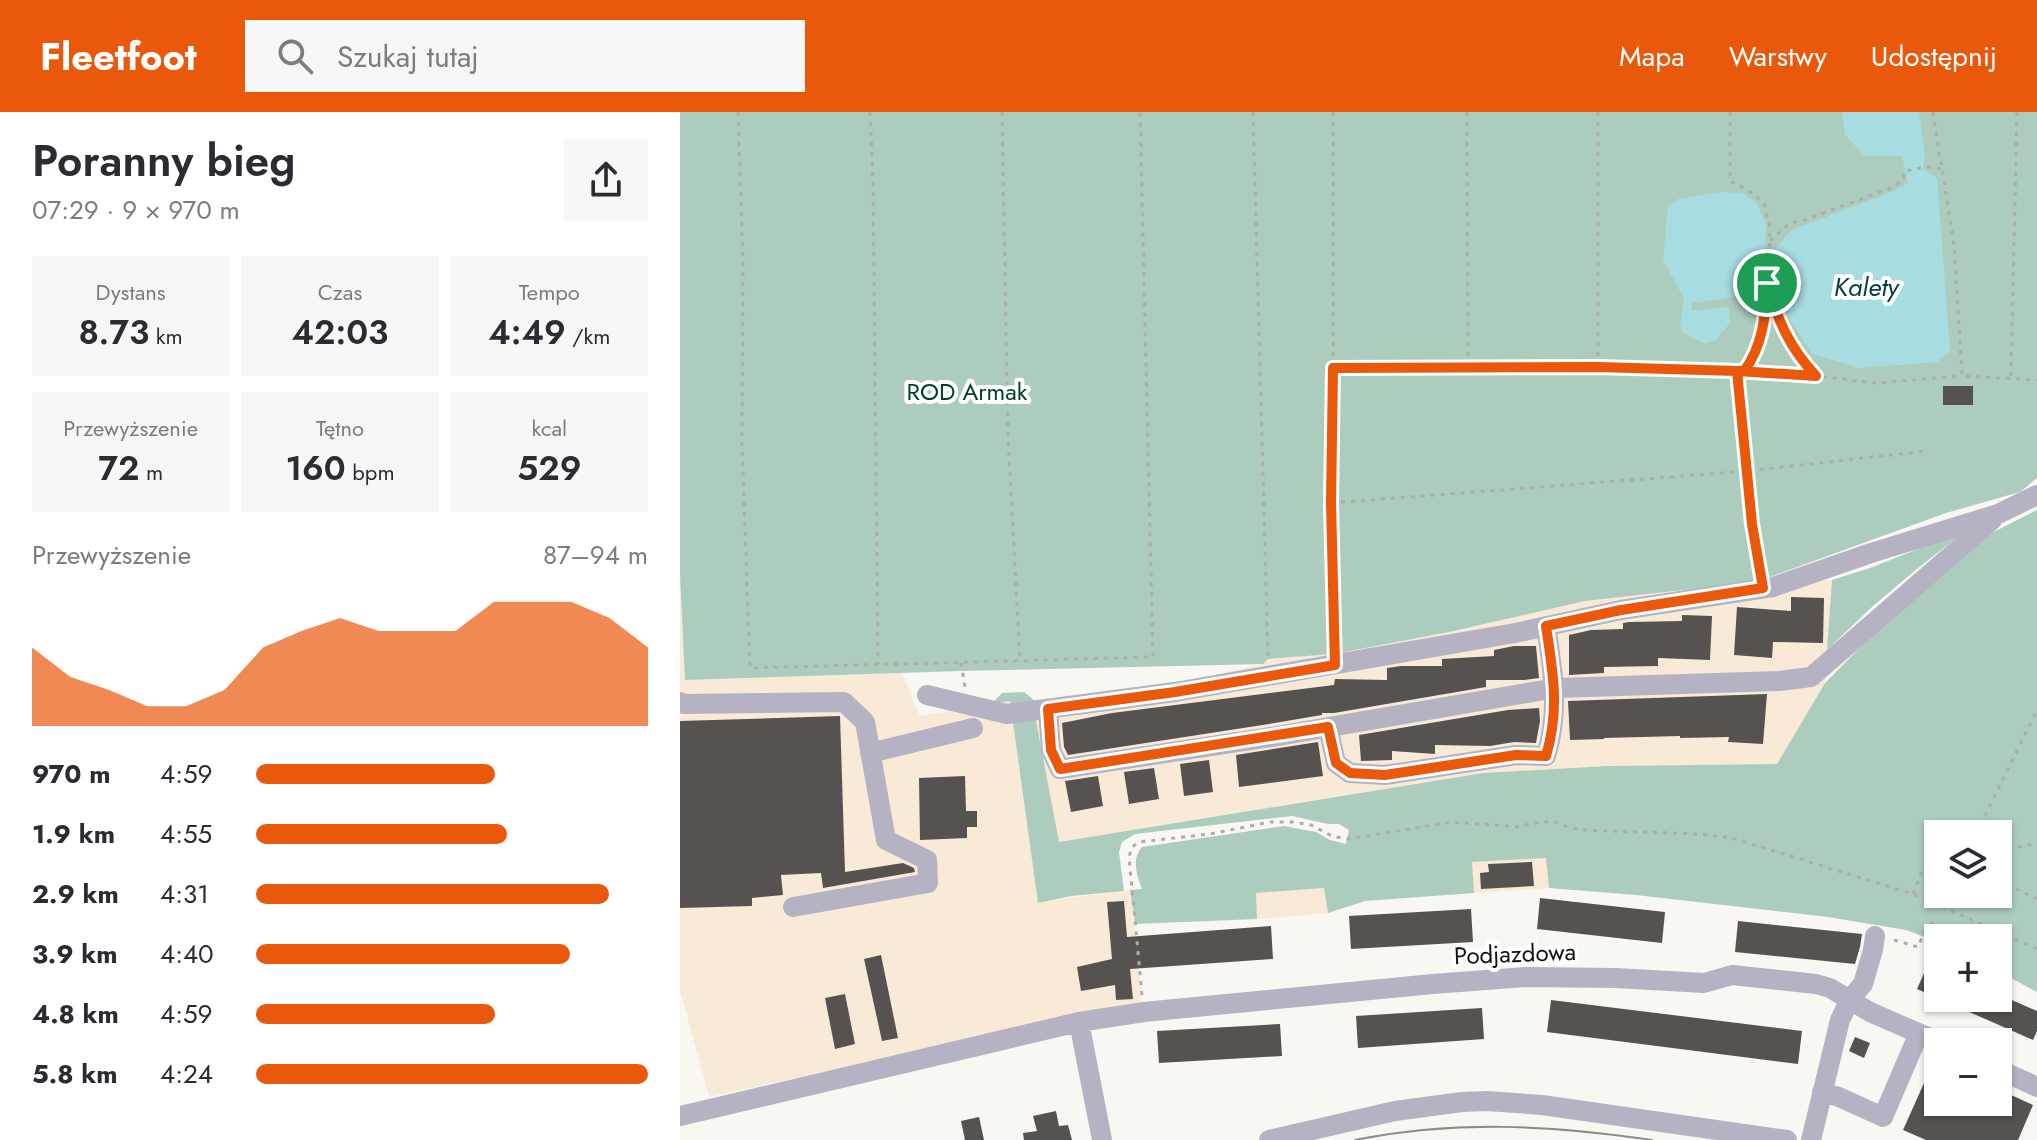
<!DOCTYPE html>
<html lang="pl">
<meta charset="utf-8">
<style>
:root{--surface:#fff;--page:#f7f7f7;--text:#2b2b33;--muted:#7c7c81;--accent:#ea580c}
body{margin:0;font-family:Jost,sans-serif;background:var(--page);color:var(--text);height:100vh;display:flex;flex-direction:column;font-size:30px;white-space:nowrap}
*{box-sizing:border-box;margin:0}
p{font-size:26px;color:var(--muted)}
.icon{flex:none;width:44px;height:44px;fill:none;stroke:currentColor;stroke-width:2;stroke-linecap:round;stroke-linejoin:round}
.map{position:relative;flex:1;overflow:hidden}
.details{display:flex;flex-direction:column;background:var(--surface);width:680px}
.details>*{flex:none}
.tools{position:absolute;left:1244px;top:708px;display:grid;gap:16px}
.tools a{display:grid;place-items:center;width:88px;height:88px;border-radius:0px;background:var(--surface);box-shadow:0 2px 6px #0004;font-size:40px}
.pin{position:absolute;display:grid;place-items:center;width:68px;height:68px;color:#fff;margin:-34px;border:4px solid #fff;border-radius:50%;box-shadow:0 2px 8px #0007}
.round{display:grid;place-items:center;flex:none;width:84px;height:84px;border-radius:0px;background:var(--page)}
.summary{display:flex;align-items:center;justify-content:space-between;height:136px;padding:0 32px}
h1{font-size:44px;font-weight:600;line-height:60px}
.stats{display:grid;grid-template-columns:repeat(3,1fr);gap:12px;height:136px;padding:8px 32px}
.stats div{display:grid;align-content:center;border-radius:0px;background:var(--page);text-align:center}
.stats b{font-size:34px;font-weight:600}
.stats small{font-size:22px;font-weight:400}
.stats p{font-size:22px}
.chart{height:224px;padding:16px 32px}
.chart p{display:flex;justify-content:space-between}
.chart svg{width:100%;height:144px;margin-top:8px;fill:var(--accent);opacity:.7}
ul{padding:0 32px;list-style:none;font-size:26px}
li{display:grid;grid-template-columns:128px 96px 1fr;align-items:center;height:60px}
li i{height:20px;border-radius:10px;background:var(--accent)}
header{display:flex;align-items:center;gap:48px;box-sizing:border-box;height:112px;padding:0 40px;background:var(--accent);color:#fff}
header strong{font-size:38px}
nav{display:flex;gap:44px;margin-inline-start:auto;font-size:28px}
.search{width:560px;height:72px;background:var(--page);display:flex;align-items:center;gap:20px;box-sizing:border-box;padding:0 28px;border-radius:0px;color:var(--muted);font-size:30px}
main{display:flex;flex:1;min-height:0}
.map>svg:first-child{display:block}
</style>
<header>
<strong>Fleetfoot</strong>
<div class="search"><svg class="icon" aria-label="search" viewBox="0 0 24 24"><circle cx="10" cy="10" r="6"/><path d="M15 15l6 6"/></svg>Szukaj tutaj</div>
<nav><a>Mapa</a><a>Warstwy</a><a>Udostępnij</a></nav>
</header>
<main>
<section class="details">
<div class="summary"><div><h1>Poranny bieg</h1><p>07:29 · 9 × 970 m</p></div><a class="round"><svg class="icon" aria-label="share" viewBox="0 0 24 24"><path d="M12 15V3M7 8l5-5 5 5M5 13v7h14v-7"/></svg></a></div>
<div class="stats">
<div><p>Dystans</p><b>8.73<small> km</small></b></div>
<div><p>Czas</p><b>42:03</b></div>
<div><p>Tempo</p><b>4:49<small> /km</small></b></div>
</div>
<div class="stats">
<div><p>Przewyższenie</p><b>72<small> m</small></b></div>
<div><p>Tętno</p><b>160<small> bpm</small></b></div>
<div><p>kcal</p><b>529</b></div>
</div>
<div class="chart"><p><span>Przewyższenie</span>87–94 m</p>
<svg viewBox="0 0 160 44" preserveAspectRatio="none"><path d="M0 44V20L10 29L20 33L30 38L40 38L50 33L60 20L70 15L80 11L90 15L100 15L110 15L120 6L130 6L140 6L150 11L160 20V44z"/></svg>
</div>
<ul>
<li><b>970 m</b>4:59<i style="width:61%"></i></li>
<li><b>1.9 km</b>4:55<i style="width:64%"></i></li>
<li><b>2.9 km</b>4:31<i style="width:90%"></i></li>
<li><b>3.9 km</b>4:40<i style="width:80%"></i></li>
<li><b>4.8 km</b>4:59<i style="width:61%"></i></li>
<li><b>5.8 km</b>4:24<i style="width:100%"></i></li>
</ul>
</section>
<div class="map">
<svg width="1357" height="1028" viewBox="0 0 1357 1028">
<rect width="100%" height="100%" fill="#f8f7f1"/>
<path fill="#f9ead7" d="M0,429L6,568L222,561L240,604L330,589L358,790L450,778L462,890L29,985L0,878Z
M1152,468L1145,571L1097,652L927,654L803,661L379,730L355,603L583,552L588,547L654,542L769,520L905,489L1076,470Z
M867,746L869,776L794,781L791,750Z
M645,776L648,801L577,807L575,781Z"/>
<path fill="#accdbd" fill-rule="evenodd" d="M0,0H1357V366L1340,380L1266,401L1076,470L905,489L769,520L654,542L588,547L583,552L281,559L5,568L0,462Z
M1357,398V880L1318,859V826H1258V830L1226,818L1148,805L956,783L869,776L866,746L792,750L794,781L685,789L648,801L644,776L576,781L577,807L455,812L450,778L462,777C457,763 451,748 462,735L604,714L636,720L650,728L666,732L669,718L659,712H648L612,704L455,722L442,730L439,740L444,779L391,784L358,791L330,589L311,592L322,581L344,580L355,589V603L379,730L803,661L927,654L1097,652L1145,571L1227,488L1292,431ZM1258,722H1318V782H1258Z
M1288,417L1238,456L1193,494L1147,538L1152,468L1190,456Z"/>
<path fill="#a7dde1" d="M1162,0H1239L1245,43L1243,57L1257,66L1270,239L1257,250L1180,256L1132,242L1102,195L1091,141L1112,118L1214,79L1228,71L1222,44H1185L1165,23Z
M1040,80L1062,81L1077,91L1086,113L1084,157L1070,178L1054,185L1012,191L1011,199L1049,195L1050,211L1036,228L1024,231L1003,221L1000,214L1004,187L983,147L988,95L998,87Z"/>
<path fill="#565250" d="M1263,274H1293V293H1263Z
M1111,485L1144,486L1143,531L1093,530L1092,546L1054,543L1057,495L1111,499Z
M1002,503L1032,504L1030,548L978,546V554L924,555V561L889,563V523L911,518L943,517V511L949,510L1002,509Z
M834,534H856L859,566L844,568H806V575L654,601H642V603L589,612L388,643L384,635L382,611L432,601L654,573L655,567L707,568V556L721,554H762V547L814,544V538Z
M1087,582L1083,632L1048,630L1049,625L1000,626V624L924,626V627L890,628L888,589Z
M859,596L860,609L856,631L834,630L810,634L755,633V642L712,639V648L681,649L679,623L828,598Z
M160,604L165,760L223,751L234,756L235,760L143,776L141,761L101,763L103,783L72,786V794L0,796V609Z
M638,630L643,664L559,675L556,643Z
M529,648L533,680L504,684L500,652Z
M474,656L479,687L449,692L444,660Z
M285,664L286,699H297V715H287V726L240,728L239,666Z
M418,664L423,694L391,700L385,669Z
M852,750L854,774L801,777L800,761L809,760L808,752Z
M860,786L985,800L982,831L857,817Z
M444,789L447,825L591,814L593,847L450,857L453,887L436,888L435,873L401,879L397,855L432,847L427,790Z
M791,797L793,830L671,837L669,804Z
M1058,809L1182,822L1180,835L1175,852L1055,840Z
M1258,830V886H1318V882L1357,899V919L1353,928L1237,877Z
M201,843L218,926L202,929L184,847Z
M165,882L175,932L155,937L145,886Z
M871,888L1122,919L1118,952L867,920Z
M802,896L804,927L678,936L676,904Z
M600,912L602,944L479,951L477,919Z
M1175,925L1190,931L1184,946L1169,939Z
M1257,942L1258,990H1318V977L1353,993L1338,1028H1246L1223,1018Z
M376,999L379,1014L388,1013L392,1028H344L343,1021L357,1019L353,1004Z
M299,1005L304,1028H285L281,1009Z"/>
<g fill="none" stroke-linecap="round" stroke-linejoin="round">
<path stroke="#aeada8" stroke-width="3" stroke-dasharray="4 6" stroke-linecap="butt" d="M58,0L63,147L62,333L70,556L473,545L460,0
M190,0L193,68L198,552
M322,0L328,324L340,548
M573,0L588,545
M653,0V256L651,391L654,534
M787,0L788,255
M918,0V255
M1050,0V69L1074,82L1084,92L1089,111L1090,129L1086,206L1075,241L1064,259
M1253,0L1274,133L1282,264L1357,268
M1090,129L1110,111L1122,109L1211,76L1223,68L1225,59L1247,55L1262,57
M1089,177C1098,211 1112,238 1136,264
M653,256L918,255L1064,259L1136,264L1196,271L1282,264
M1057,259L1072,412L1080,458
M1331,264L1337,0
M651,391L1068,359L1246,339
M281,551L285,575
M1296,722L1357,598
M1318,739L1357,731
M1318,768L1357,787
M1233,782L1242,759L1258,739
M1263,786L1265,782
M1214,828L1238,835L1243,823L1254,808
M462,883L449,745L452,735L459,730L530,722L590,710H613L631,713L652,724L667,727L773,710L837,715L860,710H875L888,715L902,718L1020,722L1052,726L1233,782L1357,837"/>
<path stroke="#b5b2c3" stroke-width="20" d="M247,583L327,602L495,580L835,521L941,498L1093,475L1191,441L1318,402L1357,383
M0,590L4,592L164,590L185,610L206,728L247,748L248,771L113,795
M368,597L371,638L380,657L591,625L876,576L1099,569L1131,565L1312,408
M648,615L656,651L670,661L705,663L836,643L866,644C880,597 873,561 866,514
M190,641L293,616
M399,910L422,1028
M1318,957L1357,975
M1142,980L1159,985L1203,1005L1239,921
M0,1004L399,910L464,900L753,872L846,865L936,866L1024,871L1052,863L1136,872L1150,876L1190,900L1259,930
M589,1028L715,999L782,990L807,989L862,993L1107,1028
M1131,1028L1160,908L1170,887L1183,872L1193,838L1195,824"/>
<path stroke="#8c8b87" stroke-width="2" d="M675,1028C776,1008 871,1013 972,1028"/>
</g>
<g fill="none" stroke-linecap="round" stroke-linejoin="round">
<g stroke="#fff" stroke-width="16">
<path id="route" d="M1087,171C1086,202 1083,234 1064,259H1057L918,255L653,256L651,391L655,553L495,580L368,597L371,638L380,657L648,615L656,651L670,661L705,663L836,643L866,644C880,597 873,561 866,514L941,498L1083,476L1072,412L1057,259L1136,264C1109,235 1098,209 1087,171"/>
</g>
<use href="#route" stroke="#ea580c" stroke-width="10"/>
</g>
<g text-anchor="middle" stroke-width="8" stroke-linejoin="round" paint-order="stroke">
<g font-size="24" fill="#01402c" stroke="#fff">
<text x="287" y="288">ROD Armak</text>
</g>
<g font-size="24" fill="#131211" stroke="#fff">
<text transform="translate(835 842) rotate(-2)" y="8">Podjazdowa</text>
</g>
<g font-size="26" font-style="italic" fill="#073c3f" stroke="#fff">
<text x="1186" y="184">Kalety</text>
</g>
</g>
</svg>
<div class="tools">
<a><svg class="icon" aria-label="layers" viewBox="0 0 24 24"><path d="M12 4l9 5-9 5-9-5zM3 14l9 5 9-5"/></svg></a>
<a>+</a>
<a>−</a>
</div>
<div class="pin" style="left:1087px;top:171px;background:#1e9e55"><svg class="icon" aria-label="arrive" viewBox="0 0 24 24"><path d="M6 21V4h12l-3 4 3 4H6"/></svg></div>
</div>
</main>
